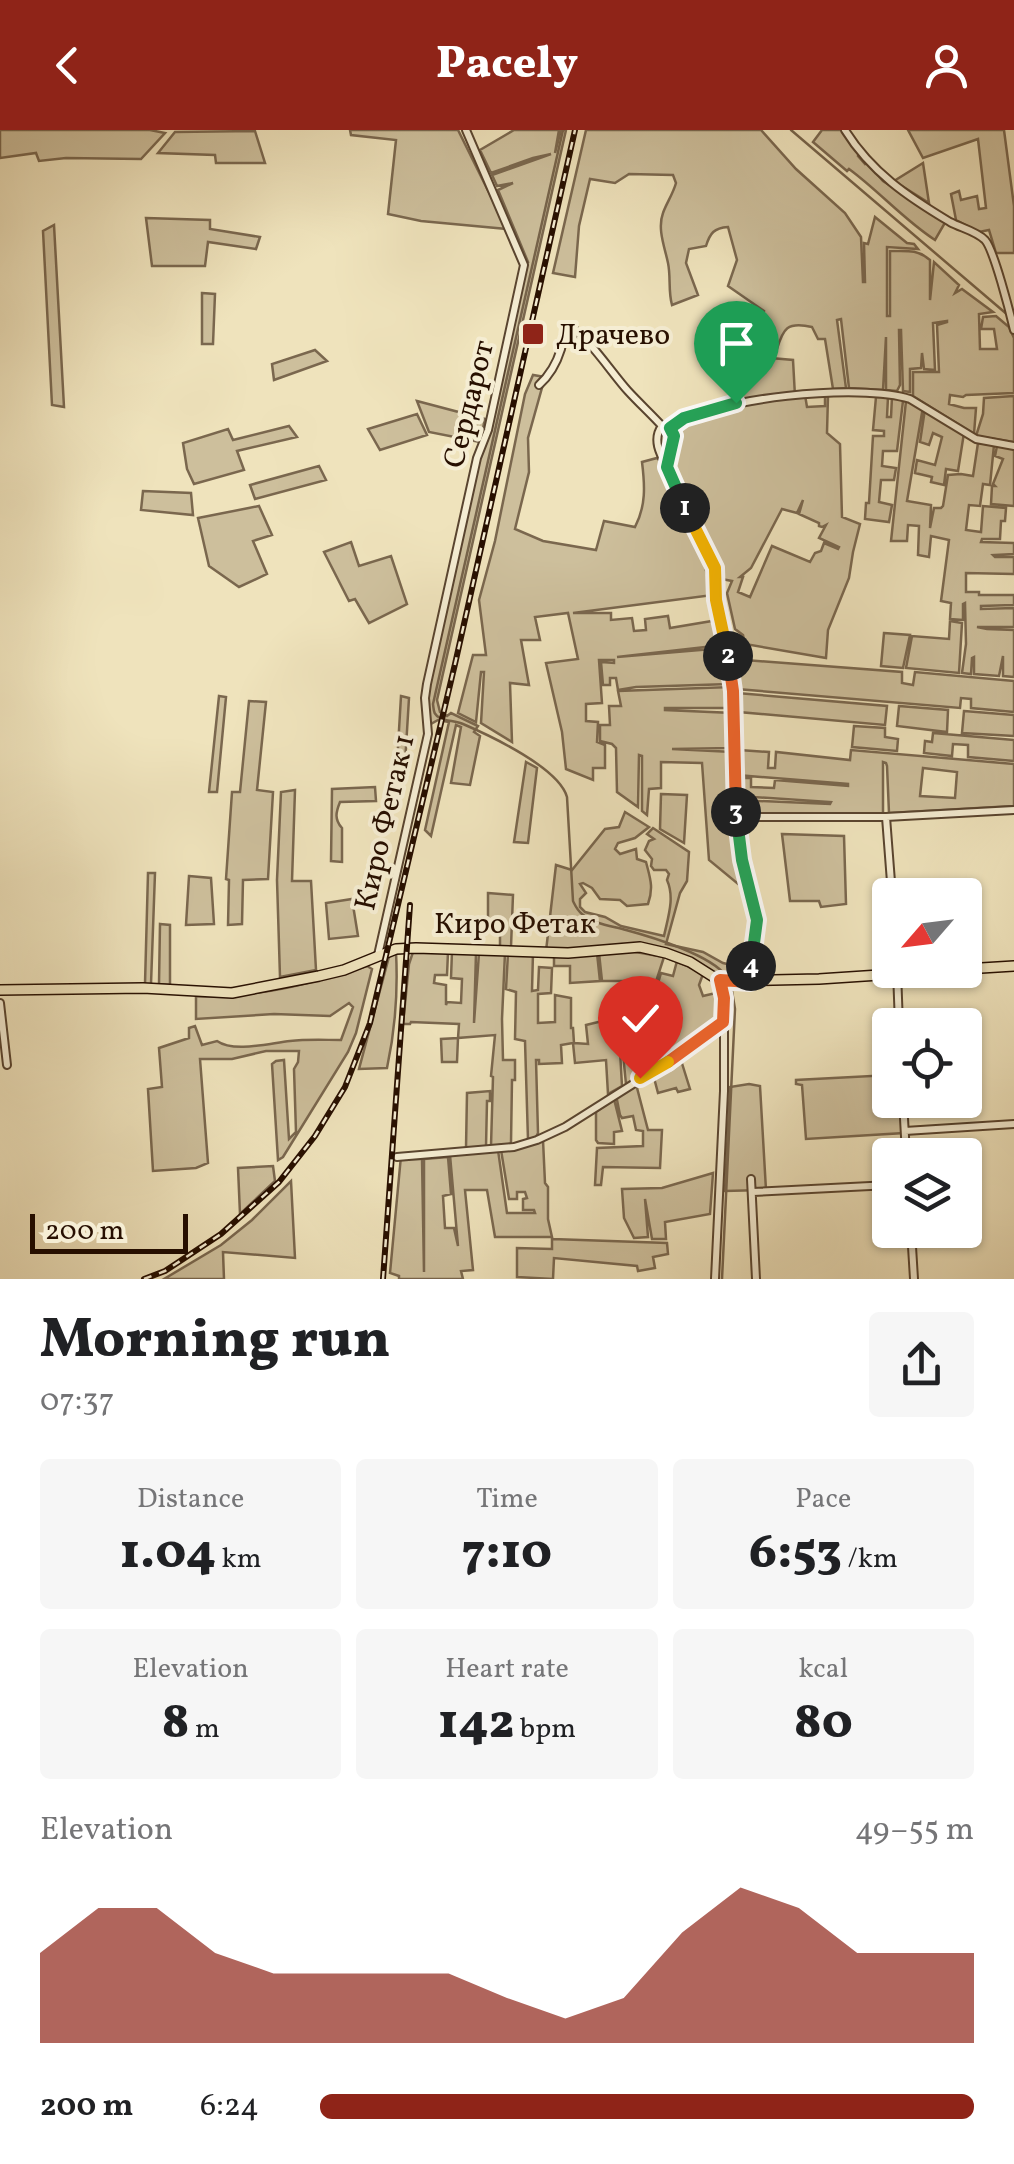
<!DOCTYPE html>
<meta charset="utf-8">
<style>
:root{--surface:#fff;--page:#f6f6f6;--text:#202124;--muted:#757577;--accent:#8f2418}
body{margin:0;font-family:Vollkorn,serif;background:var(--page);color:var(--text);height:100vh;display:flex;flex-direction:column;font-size:38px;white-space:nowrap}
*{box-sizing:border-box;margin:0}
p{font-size:32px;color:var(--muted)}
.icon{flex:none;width:55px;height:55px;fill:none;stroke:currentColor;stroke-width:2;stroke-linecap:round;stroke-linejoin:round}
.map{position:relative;height:1149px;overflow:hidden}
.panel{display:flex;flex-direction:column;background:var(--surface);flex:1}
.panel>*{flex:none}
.needle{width:65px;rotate:242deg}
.buttons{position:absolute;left:872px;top:748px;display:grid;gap:20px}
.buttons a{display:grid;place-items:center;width:110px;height:110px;border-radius:10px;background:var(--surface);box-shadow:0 2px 8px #0004;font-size:50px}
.scale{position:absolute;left:30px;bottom:25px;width:158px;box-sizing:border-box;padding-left:10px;border:5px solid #270f00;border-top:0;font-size:28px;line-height:35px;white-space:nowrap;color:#270f00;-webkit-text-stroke:8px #f5edd3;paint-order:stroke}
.pin{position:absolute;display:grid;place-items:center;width:85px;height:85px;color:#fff;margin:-102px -42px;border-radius:50% 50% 50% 0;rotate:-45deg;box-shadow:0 0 10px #0007}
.pin .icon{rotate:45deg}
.km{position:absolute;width:50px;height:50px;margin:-25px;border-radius:50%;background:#222;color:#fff;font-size:28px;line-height:50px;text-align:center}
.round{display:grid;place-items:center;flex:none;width:105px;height:105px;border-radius:10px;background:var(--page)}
.headline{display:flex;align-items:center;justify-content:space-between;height:170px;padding:0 40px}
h1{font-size:55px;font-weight:800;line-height:75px}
.metrics{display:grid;grid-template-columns:repeat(3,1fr);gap:15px;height:170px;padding:10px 40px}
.metrics div{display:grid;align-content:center;border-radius:10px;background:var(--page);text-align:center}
.metrics b{font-size:50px;font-weight:800}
.metrics small{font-size:28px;font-weight:400}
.metrics p{font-size:28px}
.chart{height:280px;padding:20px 40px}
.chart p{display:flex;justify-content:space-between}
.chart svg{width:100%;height:180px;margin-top:10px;fill:var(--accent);opacity:.7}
ul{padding:0 40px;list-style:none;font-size:32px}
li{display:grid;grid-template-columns:160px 120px 1fr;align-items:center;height:75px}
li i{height:25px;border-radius:12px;background:var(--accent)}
header{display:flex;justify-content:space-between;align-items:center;height:130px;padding:0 40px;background:var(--accent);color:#fff;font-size:45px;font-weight:800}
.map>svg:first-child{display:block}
</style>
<header><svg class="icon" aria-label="back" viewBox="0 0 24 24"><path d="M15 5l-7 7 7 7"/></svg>Pacely<svg class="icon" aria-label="person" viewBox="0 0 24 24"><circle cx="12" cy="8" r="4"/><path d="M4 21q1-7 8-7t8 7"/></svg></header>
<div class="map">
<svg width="1014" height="1149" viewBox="0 0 1014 1149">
<rect width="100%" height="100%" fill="#efe3bc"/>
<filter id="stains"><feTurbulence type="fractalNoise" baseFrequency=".002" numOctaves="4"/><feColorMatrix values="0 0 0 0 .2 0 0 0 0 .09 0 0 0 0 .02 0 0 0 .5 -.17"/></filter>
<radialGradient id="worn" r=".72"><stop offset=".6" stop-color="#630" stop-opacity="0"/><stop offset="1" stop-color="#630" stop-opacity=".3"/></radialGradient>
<path fill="#cdbf9c" stroke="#7a674e" stroke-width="2.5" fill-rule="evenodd" d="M0,0H150L165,3L141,29L66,28L39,31L36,23L0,28Z
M350,0H458L507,99L421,91L388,84L396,10L351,5Z
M514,0H559L555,23L561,0H566L437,570L440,582L447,586L451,583L478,596L474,602L480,606L470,655L451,653L461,597L456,595L431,706L425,700L449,592L438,590L429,595L425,568L477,328L488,300L524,135L528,132L498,60L513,53L497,56L492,45L551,24L533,28L491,43L480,20Z
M586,0H761L796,39L845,83L861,107L863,152H865L864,113L868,114L875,87L907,113L914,114L918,119L887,117V186H890V121C907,121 917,119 930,130V170L934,132L959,155L955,163L962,159L993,182L979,184L980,219H997L994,199H981L983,187L996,186L1009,197L1014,208V263L966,265L963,267L950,265L949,274L964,278H976L974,304L913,266V242H939L937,195L947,192V191L933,193L935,240L924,239L922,223L921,238L910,239V262L903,261L901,200H899L900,255L897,261L886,260V207L883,260L849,258L841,189L837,190L846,258L833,259L825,209H818L812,197C787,191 783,199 777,219L759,223L762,209L759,201L764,181L728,156L737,130L728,97C714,98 710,103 706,116L689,119L686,133L698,165L672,175C668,161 671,147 668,133C665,118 657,99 663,83C666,74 673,64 676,53L673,45L629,44L615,53L590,49L579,96L575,147L553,143Z
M822,0H843L859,23L858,26L865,34L867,32L883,51L946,91L935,110C904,90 879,61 849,39L847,41L813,12Z
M908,0H1004L1014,76V123H996L989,100L979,102L956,90L951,64L959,61L961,70L977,66L979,79L986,78L978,9L923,28Z
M255,1L265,33H216L215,25L158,23L175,2Z
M923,33L929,73L894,51Z
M146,88L210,90V99L260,107L256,119L208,112L205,136H152Z
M54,95L64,277L52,275L43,101Z
M202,163L215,164L213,214H202Z
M315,220L327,231L274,250L272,234Z
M758,227L793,230L795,266L805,265L807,277L825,276V266H828L827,303L840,314L842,387L860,394L853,422L849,448L828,500L826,528L745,514L743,505L735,499L727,463L732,451L716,448L712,435L705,437L713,465L573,483H611V490L632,488L634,501L646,500L645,489L668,486L670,498L718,490L723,515L617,527L724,518L725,524L716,526H724L730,554L636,557L618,560L616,548H610V555H603L601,532L614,533V530H599L602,573L586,574V591L598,592L597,612L605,615V638H593V650L566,639L562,602L546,533L578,529L568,483L535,487L540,510H521L529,555L510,553L512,612L481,593L484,542H481L476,592L458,583L473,525H486L479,470L495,411L525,264L533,245L545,247L528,308L529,342L515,399L543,411L596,420L604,391L635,397C646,376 645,356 642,332L657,328L664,335L674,306L671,298L740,272L733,246H729L732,231ZM803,370L799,384L819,393V396L822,397L826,395L819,408L839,417L838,419L824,413L821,421L815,423L810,432L772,416L750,467L738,462L743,447H740L751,438L782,379L797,383Z
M1014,266V312L976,306L983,284L984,268Z
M876,267H888L887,287H891L892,267L903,269V271L897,321H883L882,336L896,338L894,350H881L879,372L892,375L889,392L865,389L866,373H869L873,306H884V301L873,300Z
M417,271L485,289L480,312L429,302Z
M906,271L923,277L907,371L931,375L930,398L934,378H941L943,376L948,345L961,344L973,346L978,313L994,315L990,355L983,354L980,376L969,375L966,400L981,402L983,376L1006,378L1005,391H1001L1000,409H982L981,412L1014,413V424L993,425L995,427H1014V444L966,443V462H979V465H1014V475L981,476V479L1014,478V497H977L987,499L1014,500V547L1003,546V526L999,546L974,544V527L972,528L971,544L962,543L966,514L965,473L963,474V490L950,489L951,473L941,471L949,410L931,406L929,427L918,425L919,396L908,395L907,411H891Z
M925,279L964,303L958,341L946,339L944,355L931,352L932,347L915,343L917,330L935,335L942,307L933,303L929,315L920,312Z
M417,284L427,305L380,320L368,299Z
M289,296L297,307L237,321L244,340L194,354L187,339L183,313L228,299L233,310Z
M997,316L1014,317V376L991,374L992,356H995L993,354L1003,329L995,326Z
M319,336L326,350L255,369L250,355Z
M143,361L191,363L193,385L141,380Z
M259,376L272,405L253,411L267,444L239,457L209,436L198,388Z
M351,412L359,436L391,426L407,474L369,493L355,469L349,471L324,422Z
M950,491L962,493L959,543L906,538L912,506L949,509Z
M884,503L910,505L903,538L881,536Z
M732,529L902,542V553L913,555L915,542L1014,551V582L971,578V569L961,568L960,578L737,559Z
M731,557L732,578H665V580L733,583L732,618L672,619L733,622L732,658L746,756L743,758L709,730L702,633L661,632V658L649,659L647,685L642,681V626L639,625L638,677L617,662L616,618L612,614L600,611V595H610L609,576H621L618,561Z
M737,563L887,576L885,595L739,582Z
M219,566L226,567L217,662H209Z
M401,566L409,568L404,650L396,651Z
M249,571L266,572L257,660L273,662L268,749L243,750L242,794L228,795L229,750L226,749L232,662H240Z
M899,576L948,580L947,602L897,596Z
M964,581L1014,585V606L962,603Z
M854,596L885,598V607L898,609L897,621L852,617Z
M933,603L1014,610V631L968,627V615L953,614L952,626L924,623L925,611L932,612Z
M739,620L769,622L768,638H775L776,622L850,630L851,620L1014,634V676L889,683L887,636L886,633L883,632V684H740L738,670L830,674L831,672L739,666L737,648H751V657L774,658L775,650L848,656V654L737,645ZM923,638L957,642L955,668L920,666Z
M526,632L537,638L528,713L514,712Z
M375,657L376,671L340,672C336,682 334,689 342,698V732L331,731L332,659Z
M295,660L292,751H311L316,840L280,847L277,750L281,662Z
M661,664L687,665L684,713L660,699Z
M625,682L649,697L635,708L618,713L615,719L620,724L636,719L637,729L646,732C650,748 654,757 648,774L627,776L620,770L600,769L592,758L583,753L580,754L586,763L580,769V777L585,782L605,787L621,796L664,806C668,787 675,768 667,750L669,744L666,740H654L651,736L652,729L645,720L649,711L654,709L647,704L653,698L689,722L687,751L680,763L666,814L703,822L723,833L748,839L742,847L722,850L640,817L546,821L556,735L572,740L605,699L619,697Z
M782,704L844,706L846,774L821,777L819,771H790Z
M148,743H155L151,854H145Z
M189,746L211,748L214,794L186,795Z
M488,763L513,765L511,817L500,816V791L488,790Z
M352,769L358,806L329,809L326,773Z
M160,794L170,795V855L159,854Z
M452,821L476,823L474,893L479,823H505L502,889L503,930H515V950H512L511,1013L509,1014L491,1016L493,947L491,946L495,905L458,908L457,932H442L441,909L458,908L459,894L411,892L410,894H403L409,834L413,822H448L447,845H435L434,853L446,855V875L447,872L461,873L462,849L451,848Z
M630,821L664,827L651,867H654L661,843L673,846L677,831L703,844L699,855L703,866L720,862L723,874L722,889L641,946L636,903H634L639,946L626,954L623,924L620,921L622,956L608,964L606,930L575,933L573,913L561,915L562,933L539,934V930H536L538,1003L536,1007L528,1010L525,911L515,909L516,862L506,859L508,823H533L532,861L538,860L539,837L552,838L551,863L538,864V893L555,892V865L571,868V898H573L574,913L588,914L586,895L623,886L628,851H602L599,823Z
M396,822C398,860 395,901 387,938L359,939L390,823Z
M597,823L600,851L570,853V836H554V825Z
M367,836L372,839L356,903L348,922L283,1027L278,1030L272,934L276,931L284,930L289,1009L296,1002L294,939L298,932L299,921H266L232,929H200L208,1033L196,1038L153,1041L148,959L162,957L159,918L189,908V898L195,896L202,915L217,911C234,923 270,913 290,911C307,909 324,910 341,910L353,877L349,873L330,886L274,884L196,889V866C254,869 313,853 367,836Z
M680,927L690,959L678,962L676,958L658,963L653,944Z
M890,945V970H903L904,1003L806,1009L802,955L796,954V950Z
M636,954L648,1000H662L660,1038L603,1037L601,1055H595L597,1018L643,1016V1001L636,1000L633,986L622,988L620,985L616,965Z
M749,954L760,956L766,1060L725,1061L730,957Z
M490,961V971H487L486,1017L466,1018L467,963Z
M614,969L622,1001L614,1002V1014L598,1013L596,1010V982Z
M543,1010L545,1053L548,1057V1089L552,1107H495L487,1060H465L473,1140L461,1141L463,1149H399V1146L390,1143L401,1026H407V1029H422L424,1142V1029L448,1027L451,1064L443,1066L445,1098H454L458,1116L450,1025L498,1020L507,1083H535L534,1080H523V1069L527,1068L525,1062H517V1069H509L501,1020Z
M273,1036L275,1051L240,1084L238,1038Z
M713,1043L710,1084L665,1092L666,1109H652L645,1069L648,1107L634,1108L624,1088L622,1059L662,1058Z
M291,1051L295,1128L223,1122L224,1149H164L221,1115L252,1090Z
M552,1109L667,1113L668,1124L653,1127L655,1138L638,1141L637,1136L554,1128L553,1149L517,1147V1118L552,1119Z"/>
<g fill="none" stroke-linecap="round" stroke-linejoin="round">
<path stroke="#76634a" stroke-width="2.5" d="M563,0L433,574C434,581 433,584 440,588C446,591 456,591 463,594C491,606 559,638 567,667L573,771C576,777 577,780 582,784C593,794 612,796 626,800C652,807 711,825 726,846
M791,0L1009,186
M722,1149L735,879L731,855"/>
<g stroke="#59442f" stroke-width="10">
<path id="minor" d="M845,0C871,42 908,67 950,92C961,98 976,101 985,110C994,120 1010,183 1014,200
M539,255C549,246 557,232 561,219C563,210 563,203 568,196C586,203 613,245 628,261C639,273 651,284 662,296
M671,298L674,306L667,337C660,324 652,309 662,296L671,298C710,267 862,253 910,269L976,309L1014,316
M667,337L715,438L716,470L733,561L734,669L738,703L742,730L757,790L751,850
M737,687H886L1014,680
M886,687L892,765
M378,825L428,604L425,568L427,554L477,328L488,300L524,135L466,0
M897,841L899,895
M0,873L7,935
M903,970L906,1025
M905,1001L1014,994
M397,1027L514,1017L537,1010L565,997L668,932L721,894L725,884V867L720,851
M751,1049L756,1149
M753,1062L890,1055
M911,1100L914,1149
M715,1149L724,961V891"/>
</g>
<g stroke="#270f00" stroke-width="12">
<path id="major" d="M965,839L1014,836
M0,860L143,858L232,863L319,846L344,840L396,819L416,818L568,823L640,817L666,823L690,832L720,851L819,849L955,840"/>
</g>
<use href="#minor" stroke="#f5edd3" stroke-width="6"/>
<use href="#major" stroke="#efe3bc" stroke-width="9"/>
<g stroke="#270f00" stroke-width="6">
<path id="rail" d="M144,1149L165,1141L221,1104L279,1052L315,1006L345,957L370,893L455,534L575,0
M383,1149L410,775"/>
</g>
<use href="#rail" stroke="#f5edd3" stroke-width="2.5" stroke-dasharray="8" stroke-linecap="butt"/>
</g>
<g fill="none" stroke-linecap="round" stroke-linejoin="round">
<g stroke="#fff" stroke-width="20">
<path id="split-1" d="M685,378L667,337L674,306L670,298L684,288L736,273"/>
</g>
<g stroke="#fff" stroke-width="20">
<path id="split-2" d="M685,378L715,438L716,470L728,526"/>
</g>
<g stroke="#fff" stroke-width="20">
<path id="split-3" d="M728,526L733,561L736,682"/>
</g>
<g stroke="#fff" stroke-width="20">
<path id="split-4" d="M736,682L742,730L757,790L751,836"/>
</g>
<g stroke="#fff" stroke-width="20">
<path id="split-5" d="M668,932L723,892L724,868L720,850L750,852L751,836"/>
</g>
<g stroke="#fff" stroke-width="20">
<path id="split-6" d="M640,948L668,932"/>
</g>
<use href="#split-1" stroke="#22a559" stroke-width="12"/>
<use href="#split-2" stroke="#f5b400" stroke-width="12"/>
<use href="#split-3" stroke="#f0652b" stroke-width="12"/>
<use href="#split-4" stroke="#22a559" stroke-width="12"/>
<use href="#split-5" stroke="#f0652b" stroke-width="12"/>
<use href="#split-6" stroke="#f5b400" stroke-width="12"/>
</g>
<rect fill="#8f2418" stroke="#f5edd3" stroke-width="4" x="521" y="192" width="24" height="24" rx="5"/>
<g text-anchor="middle" stroke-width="8" stroke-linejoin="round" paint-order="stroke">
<g font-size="30" fill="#270f00" stroke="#f5edd3" text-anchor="start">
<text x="556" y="214">Драчево</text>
</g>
<g font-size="30" fill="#270f00" stroke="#f5edd3">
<text transform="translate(468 274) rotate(-76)" y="10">Сердарот</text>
<text transform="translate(384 692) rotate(-77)" y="10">Киро Фетак 1</text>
<text x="515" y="803">Киро Фетак</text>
</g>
</g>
<rect width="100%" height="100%" filter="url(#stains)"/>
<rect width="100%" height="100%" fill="url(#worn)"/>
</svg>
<div class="buttons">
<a><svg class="needle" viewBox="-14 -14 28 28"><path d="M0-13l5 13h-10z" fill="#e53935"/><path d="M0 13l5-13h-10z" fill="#757577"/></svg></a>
<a><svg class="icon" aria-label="locate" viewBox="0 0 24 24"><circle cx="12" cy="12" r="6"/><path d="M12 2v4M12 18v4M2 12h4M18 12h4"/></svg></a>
<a><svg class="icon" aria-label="layers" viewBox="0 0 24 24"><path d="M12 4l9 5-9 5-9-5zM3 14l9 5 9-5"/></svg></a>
</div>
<div class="scale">200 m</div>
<div class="pin" style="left:736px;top:273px;background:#1e9e55"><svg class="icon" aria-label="arrive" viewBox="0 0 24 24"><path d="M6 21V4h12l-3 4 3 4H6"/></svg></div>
<div class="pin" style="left:640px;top:948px;background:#d93025"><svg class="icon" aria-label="check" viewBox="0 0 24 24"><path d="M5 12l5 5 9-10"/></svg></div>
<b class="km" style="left:685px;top:378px">1</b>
<b class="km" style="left:728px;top:526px">2</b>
<b class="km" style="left:736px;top:682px">3</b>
<b class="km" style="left:751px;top:836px">4</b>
</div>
<section class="panel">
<div class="headline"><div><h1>Morning run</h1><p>07:37</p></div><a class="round"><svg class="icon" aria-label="share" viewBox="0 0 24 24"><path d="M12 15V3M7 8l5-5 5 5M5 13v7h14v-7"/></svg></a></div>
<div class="metrics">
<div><p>Distance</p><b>1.04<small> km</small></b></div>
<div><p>Time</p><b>7:10</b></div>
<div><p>Pace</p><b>6:53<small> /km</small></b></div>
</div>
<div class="metrics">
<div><p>Elevation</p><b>8<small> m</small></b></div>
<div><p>Heart rate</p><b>142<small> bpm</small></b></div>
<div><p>kcal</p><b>80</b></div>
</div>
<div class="chart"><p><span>Elevation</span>49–55 m</p>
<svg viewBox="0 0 160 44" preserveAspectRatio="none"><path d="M0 44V22L10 11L20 11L30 22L40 27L50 27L60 27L70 27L80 33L90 38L100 33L110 17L120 6L130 11L140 22L150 22L160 22V44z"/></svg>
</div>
<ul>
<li><b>200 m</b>6:24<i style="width:100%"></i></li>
</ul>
</section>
